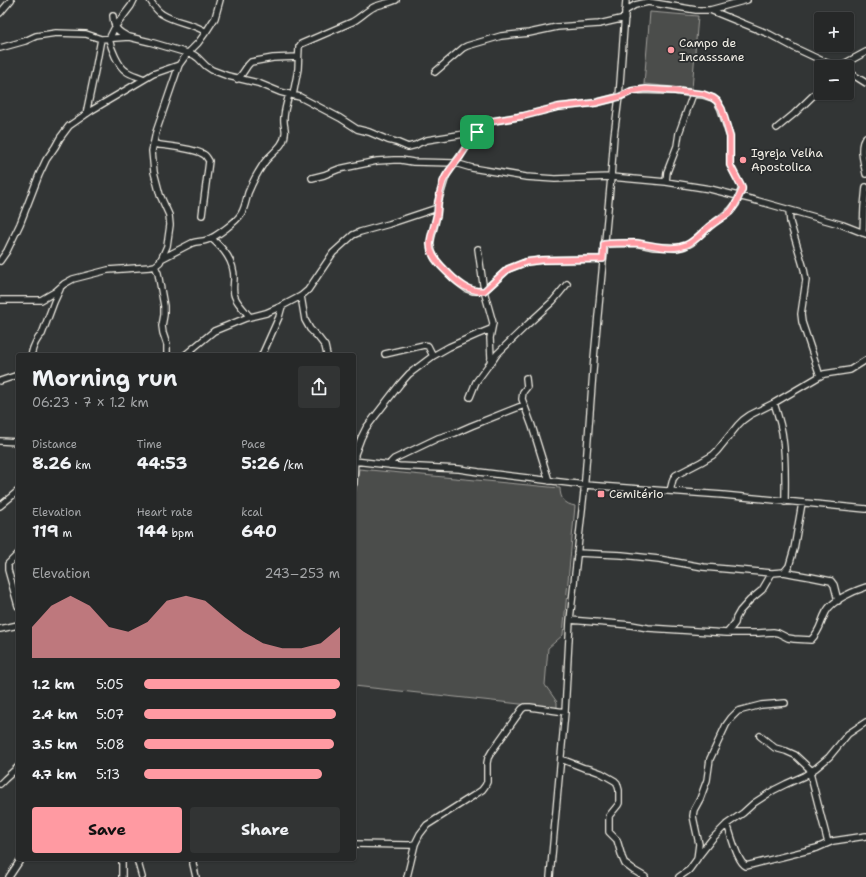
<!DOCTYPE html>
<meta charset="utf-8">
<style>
:root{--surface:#262828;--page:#323434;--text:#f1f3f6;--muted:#a4a6a8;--line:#424445;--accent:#ff9aa2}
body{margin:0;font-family:"Shantell Sans",sans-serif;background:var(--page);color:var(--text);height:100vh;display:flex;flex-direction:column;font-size:15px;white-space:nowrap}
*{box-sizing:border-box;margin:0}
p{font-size:13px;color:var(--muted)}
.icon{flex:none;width:22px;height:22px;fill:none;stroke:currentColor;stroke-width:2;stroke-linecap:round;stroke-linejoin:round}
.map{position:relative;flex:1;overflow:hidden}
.drawer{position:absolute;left:16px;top:353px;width:340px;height:508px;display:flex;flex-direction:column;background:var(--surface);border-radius:4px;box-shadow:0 1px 3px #0004,0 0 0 1px var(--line)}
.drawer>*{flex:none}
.tools{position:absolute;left:814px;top:12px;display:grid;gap:8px}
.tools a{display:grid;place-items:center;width:40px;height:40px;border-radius:4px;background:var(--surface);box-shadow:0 1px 3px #0004,0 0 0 1px var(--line);font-size:20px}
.pin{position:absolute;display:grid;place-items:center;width:34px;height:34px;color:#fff;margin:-17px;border-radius:8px;box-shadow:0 2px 6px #0006}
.round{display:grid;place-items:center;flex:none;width:42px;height:42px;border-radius:4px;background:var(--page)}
.head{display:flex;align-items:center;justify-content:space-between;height:68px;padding:0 16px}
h1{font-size:22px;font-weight:700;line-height:30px}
.stats{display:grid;grid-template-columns:repeat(3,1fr);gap:6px;height:68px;padding:4px 16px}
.stats div{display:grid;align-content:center}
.stats b{font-size:17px;font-weight:700}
.stats small{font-size:11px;font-weight:400}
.stats p{font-size:11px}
.chart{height:112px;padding:8px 16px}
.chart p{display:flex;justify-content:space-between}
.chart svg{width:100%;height:72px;margin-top:4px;fill:var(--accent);opacity:.7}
.action{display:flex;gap:8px;margin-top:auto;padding:8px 16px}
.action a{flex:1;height:46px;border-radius:4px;background:var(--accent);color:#111;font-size:16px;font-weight:700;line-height:46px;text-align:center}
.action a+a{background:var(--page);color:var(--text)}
ul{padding:0 16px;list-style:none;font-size:13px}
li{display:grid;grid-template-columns:64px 48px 1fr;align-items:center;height:30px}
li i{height:10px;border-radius:5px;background:var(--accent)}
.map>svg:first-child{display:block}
</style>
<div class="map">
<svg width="866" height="877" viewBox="0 0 866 877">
<rect width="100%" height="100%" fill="#323535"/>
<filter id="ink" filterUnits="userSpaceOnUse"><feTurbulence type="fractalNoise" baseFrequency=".025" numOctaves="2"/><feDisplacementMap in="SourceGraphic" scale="8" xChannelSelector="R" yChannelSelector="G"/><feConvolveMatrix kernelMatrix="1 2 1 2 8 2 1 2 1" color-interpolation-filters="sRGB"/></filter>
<g filter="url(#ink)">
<path fill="#4b4d4c" stroke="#a09f9a" d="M650,12L698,16L692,89L644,84Z
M359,469L560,488C560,499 565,504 575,506L563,635L548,648L545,685L557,702V708L354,686V502Z"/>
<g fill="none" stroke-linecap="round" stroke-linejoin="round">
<g stroke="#f4f1e8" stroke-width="8">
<path id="minor" d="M134,0L131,6L115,27L109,39C111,48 118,66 126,71C131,75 138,76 144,79
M150,0C153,5 157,11 162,14C176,23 193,23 206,32
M710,10L769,34L795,48L827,63L839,67
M625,11L635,5L648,2L696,10H710L747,0
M0,13L11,0
M113,16C114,28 117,31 128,37
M0,48L25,41L36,36L56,33L86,34L101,39L129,37L150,42L194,55L198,58L206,66L212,70L228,76L258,83L280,92L300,97L340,118L357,129L369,132L388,140L396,142L408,147L416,145L419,143L427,140L477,132
M838,67L866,52
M847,71L866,83
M435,72L463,48L467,46L501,36L529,33L557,27L599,24L625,18
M237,79C244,74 245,67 251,62L273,58L298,57
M293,95L298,69L299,47L301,44L352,22C360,18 366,11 374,7C381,4 389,3 396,0
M86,114L96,66L101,39
M777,128L794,114L821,88
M866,137C858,146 864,163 866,174
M153,144C166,146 193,148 203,154C206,155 207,158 209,161L202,215
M312,178L324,175L339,169L377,161L394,160H401L413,162L455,163L472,168L526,177L555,179L611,177L666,182L710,189L758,201L843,225L866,234
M666,182L667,172L677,146L679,133L693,94
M789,211L790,222L804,269L806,280L801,314L802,322L820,376
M863,233L864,207L866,187
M211,238C224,249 234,261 234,278C234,284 232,291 235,297C237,303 246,312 250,317
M161,259L192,243C197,241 202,242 207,240C216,237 237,221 241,214C245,208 246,200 248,193C252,183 258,172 264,163C271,153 284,147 285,134C286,130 284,126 284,122C283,113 287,103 289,94
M603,259L542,260L526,262L508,269L484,291H473L467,289L454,279L441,266L435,259L432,252L430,243L437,215L438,202L446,176L479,129L483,124L487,122L523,116L558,107L595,103L619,97L632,91L638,90L675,91L703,95L713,98L717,101L721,109L730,137V165L742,188L736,204L730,211L710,226L691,243L685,246L676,248L668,247H654L636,243L604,244
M0,261L7,251L20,224L39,175L46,160L55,147L60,138L69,126L92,110L153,74L179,65
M155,266L158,273L164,306V315L162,326L163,333L167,345V355
M301,296L305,320L310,329L318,337L325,346L327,355
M0,300H41L55,292L64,284L73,279L108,270L150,267L155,266L160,262L167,246L170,225L169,215L160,195L154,172L152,151L156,132L179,65L187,54L198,43L206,32L215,18L220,0
M385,354L424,345L428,346L433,356
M31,355C33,347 36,339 42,334L54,302L60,289
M185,355L214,331L219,329L246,318L266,313L282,306L301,296L308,290L333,253L353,235L360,232L389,224L437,208
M262,355L279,317L282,306
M491,363L497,354L528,324L553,301L567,284
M526,378L527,387L523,392L522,399L532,426L549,481
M0,381L18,375
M470,397L476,382L490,363L491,358L490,338L493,323L484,291L478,249
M774,403C778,415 782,427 783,439C786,460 785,481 785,502
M0,441L18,442
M354,461L399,466L459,469L479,472L585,485L723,495L866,509
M389,465L391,462L394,459L438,438L455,433L471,426L524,405
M354,483L355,454L361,438L366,428L400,384L409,374L433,356L449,347L476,335L491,329
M670,491L673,479L676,475L701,462L713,455L717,451L738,425L743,420L750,415L774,403L820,376L824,374L850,370L866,360
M0,506L18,491
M577,553L622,555L659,559L703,567L772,573
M18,554L8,564V570L18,606
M784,572L794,574L811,577L831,581L834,585L838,601
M570,620L631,625L648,628L727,633L735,623L736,618L740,611L750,600L762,590L772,573L784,572L789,566L794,549L802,503
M0,629L18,625
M727,633H758L773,632L778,633L788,638L794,639L811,640C821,630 820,623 826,612C832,600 854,591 866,587
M760,736L775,748L786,751L795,755L812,771
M561,759L584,768L590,769L601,773L615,781L617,783L619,790V803L618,805L609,816V832L617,840L622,857L625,864L633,870L645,877
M810,773L828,843
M0,784L5,779L18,767
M727,824C731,834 737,862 746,866L817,848L833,841L866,836
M354,844L409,845L415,844
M698,857L712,839L727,824L743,813L754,803L774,790L786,784L804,776L816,768L829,757L848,734L866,722
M137,859L142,877
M193,859V864L196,877
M9,877L21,859
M122,877V859
M407,877L415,844L420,834L427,825L473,796L482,790L485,786L487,782V763L488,758L492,751L522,709L525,707H530L565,712
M550,877L565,712L570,620L584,492L594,358L611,177L614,136L619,97L626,0
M679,877L689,870L697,859L699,844L694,821L693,816L694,810L700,799L707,780L710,759L726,725L731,718L738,711L761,705L785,703"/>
</g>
<use href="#minor" stroke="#2a2d2e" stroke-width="5.5"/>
</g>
</g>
<g fill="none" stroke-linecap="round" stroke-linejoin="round" filter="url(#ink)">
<g stroke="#fff" stroke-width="8">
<path id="route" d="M646,89L675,91L703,94L713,98L717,101L722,109L730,137V165L742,188V190C738,198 736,206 730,212C724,217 716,221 710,226C702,232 696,241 686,245C670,252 651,244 635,243C625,243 614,243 604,244L603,259L542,260L526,262L508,269L484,291C469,292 459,284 449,274C442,267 434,260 431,250C428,240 434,228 436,218C438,213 437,208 438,203C439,196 441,188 443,182C447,172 454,165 460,157C467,146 474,134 483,124L487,122L523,116L558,107L595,103L619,97L632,91Z"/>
</g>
<use href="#route" stroke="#ff9aa2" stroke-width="5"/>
</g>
<g fill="#ff9aa2" stroke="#2a2d2e" stroke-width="1.5">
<circle cx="671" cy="50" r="4"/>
<circle cx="743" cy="160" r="4"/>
<rect x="597" y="490" width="8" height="8" rx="2"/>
</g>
<g text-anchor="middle" stroke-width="3.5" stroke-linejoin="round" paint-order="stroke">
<g font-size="12" fill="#f4f1e8" stroke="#2a2d2e" text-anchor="start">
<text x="679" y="47">Campo de<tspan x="679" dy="14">Incasssane</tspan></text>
<text x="751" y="157">Igreja Velha<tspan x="751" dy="14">Apostolica</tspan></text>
<text x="609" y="498">Cemitério</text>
</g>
</g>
</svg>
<div class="tools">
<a>+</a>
<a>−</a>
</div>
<div class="pin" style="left:477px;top:132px;background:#1e9e55"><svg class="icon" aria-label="arrive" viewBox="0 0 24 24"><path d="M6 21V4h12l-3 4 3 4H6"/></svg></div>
<section class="drawer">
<div class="head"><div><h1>Morning run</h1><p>06:23 · 7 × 1.2 km</p></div><a class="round"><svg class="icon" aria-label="share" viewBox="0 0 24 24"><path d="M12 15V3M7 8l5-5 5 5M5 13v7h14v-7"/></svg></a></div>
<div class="stats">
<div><p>Distance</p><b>8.26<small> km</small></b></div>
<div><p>Time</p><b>44:53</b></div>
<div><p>Pace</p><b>5:26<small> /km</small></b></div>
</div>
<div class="stats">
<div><p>Elevation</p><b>119<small> m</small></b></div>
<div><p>Heart rate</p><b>144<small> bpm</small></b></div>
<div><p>kcal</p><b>640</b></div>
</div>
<div class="chart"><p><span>Elevation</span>243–253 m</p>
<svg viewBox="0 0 160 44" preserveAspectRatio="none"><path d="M0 44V25L10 12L20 6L30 12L40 25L50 28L60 22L70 9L80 6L90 9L100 19L110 28L120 35L130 38L140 38L150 35L160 25V44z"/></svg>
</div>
<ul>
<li><b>1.2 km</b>5:05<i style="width:100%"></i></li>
<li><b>2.4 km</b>5:07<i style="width:98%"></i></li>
<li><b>3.5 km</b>5:08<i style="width:97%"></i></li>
<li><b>4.7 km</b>5:13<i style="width:91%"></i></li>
</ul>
<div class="action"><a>Save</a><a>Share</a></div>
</section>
</div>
